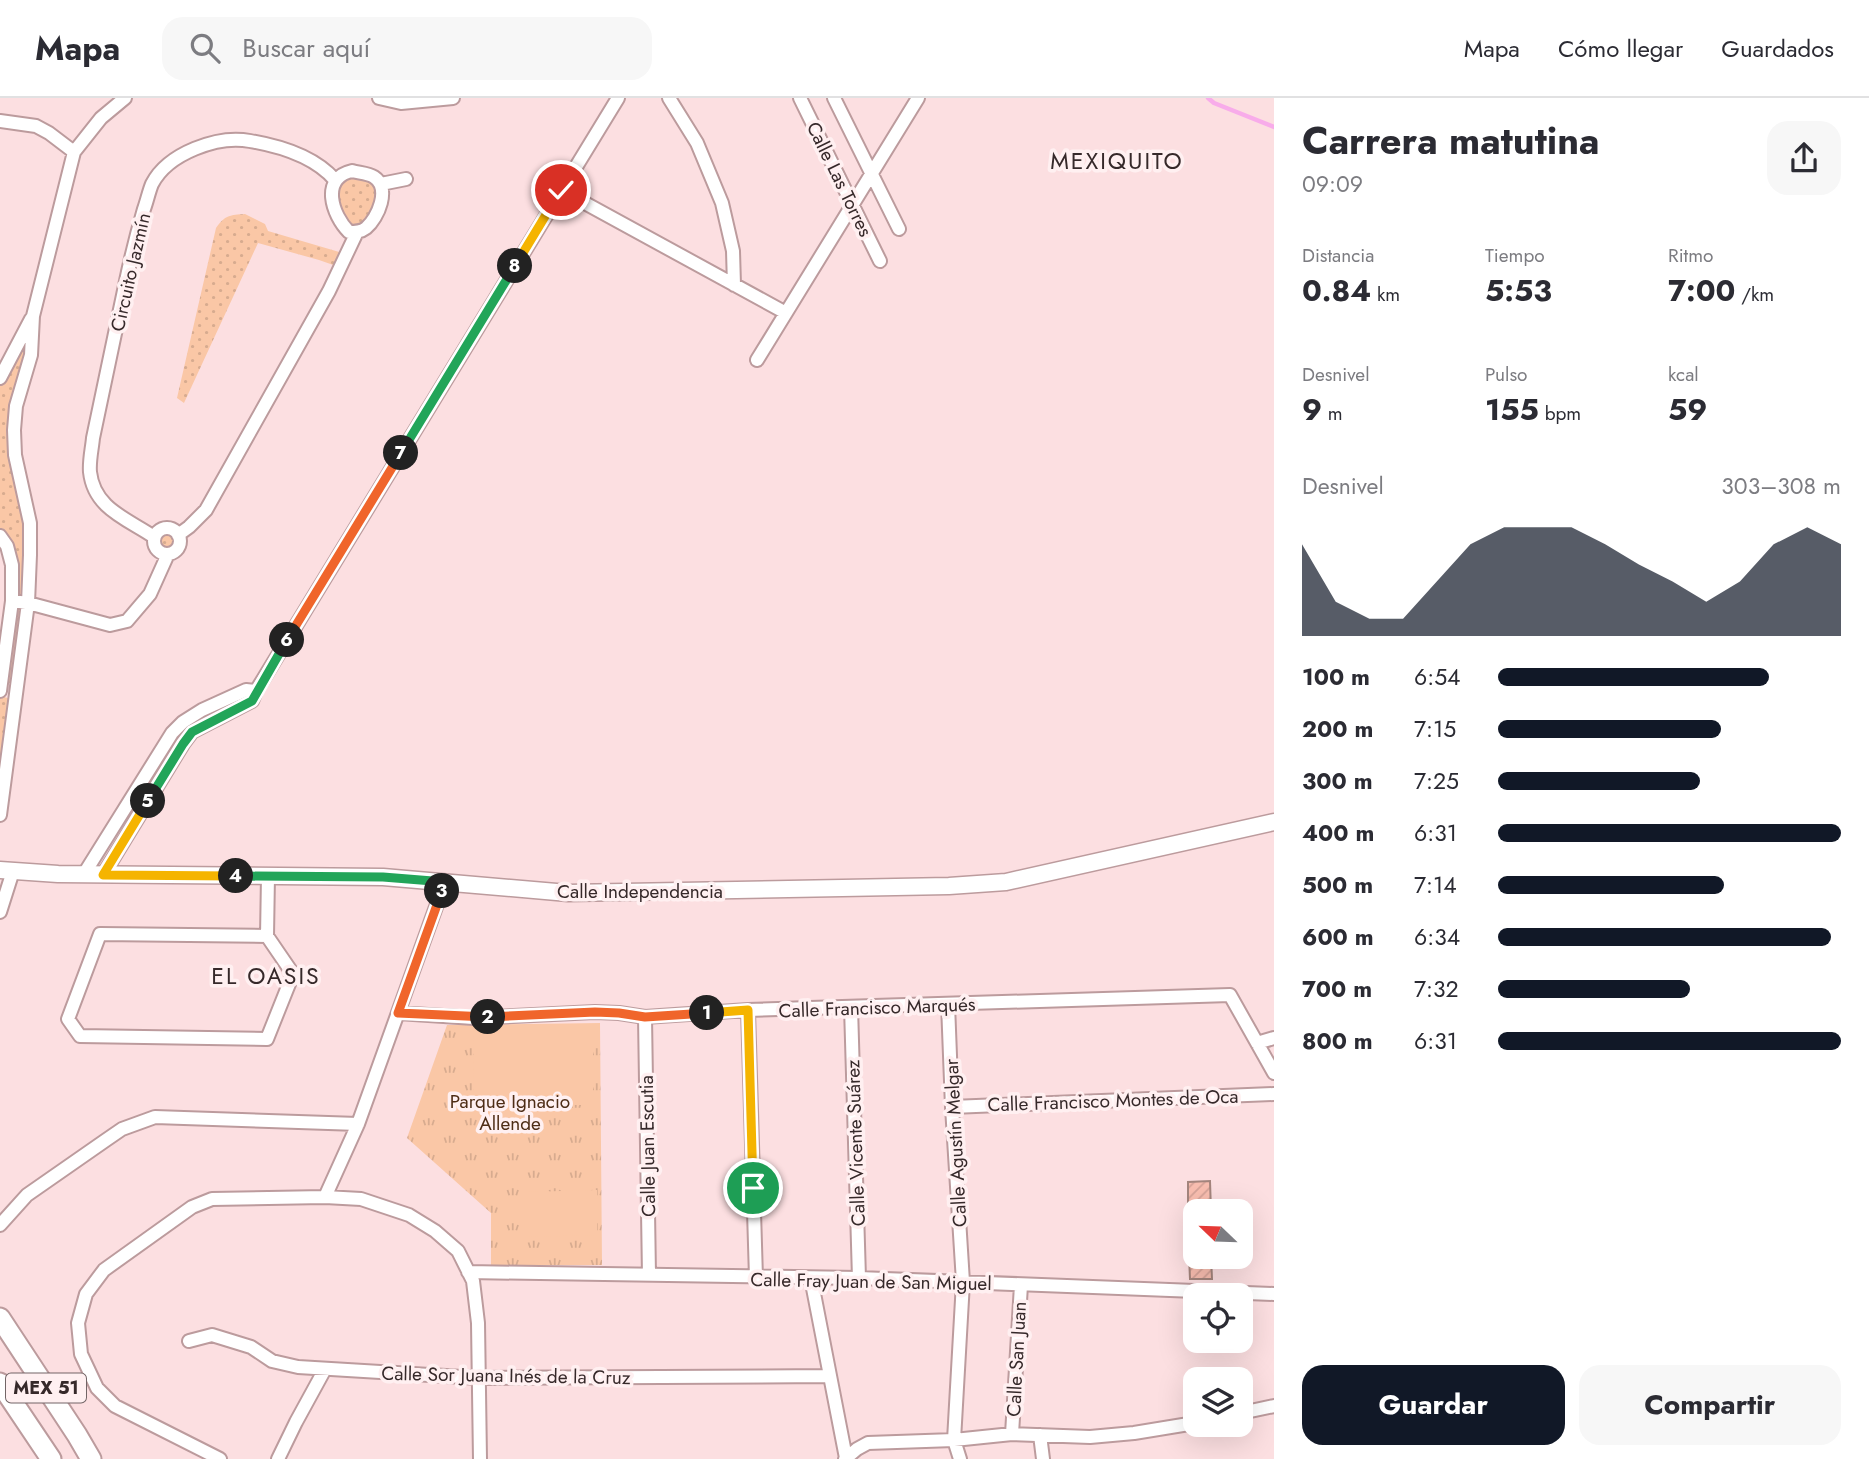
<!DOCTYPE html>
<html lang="es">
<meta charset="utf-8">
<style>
:root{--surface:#fff;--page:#f7f7f7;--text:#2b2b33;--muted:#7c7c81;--line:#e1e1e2;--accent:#111827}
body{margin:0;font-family:Jost,sans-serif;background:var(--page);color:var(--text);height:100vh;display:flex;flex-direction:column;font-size:26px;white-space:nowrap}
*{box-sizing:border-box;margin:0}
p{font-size:23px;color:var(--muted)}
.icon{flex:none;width:38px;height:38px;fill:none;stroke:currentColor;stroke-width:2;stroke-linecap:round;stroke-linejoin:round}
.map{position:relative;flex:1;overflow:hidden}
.sheet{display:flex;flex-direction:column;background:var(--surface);width:595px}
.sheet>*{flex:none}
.needle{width:46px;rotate:293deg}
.fabs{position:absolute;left:1183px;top:1101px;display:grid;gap:14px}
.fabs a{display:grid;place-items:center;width:70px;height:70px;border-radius:14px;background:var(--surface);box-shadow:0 7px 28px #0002;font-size:35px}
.pin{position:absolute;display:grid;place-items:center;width:60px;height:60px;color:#fff;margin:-30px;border:4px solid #fff;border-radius:50%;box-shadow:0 2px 7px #0007}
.km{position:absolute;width:35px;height:35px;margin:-18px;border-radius:50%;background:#222;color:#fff;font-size:19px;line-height:35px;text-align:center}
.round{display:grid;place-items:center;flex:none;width:74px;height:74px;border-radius:21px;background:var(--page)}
.summary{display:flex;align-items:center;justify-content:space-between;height:119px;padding:0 28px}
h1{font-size:38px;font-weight:700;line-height:52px}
.stats{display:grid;grid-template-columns:repeat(3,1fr);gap:10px;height:119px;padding:7px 28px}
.stats div{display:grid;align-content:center}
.stats b{font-size:30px;font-weight:700}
.stats small{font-size:19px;font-weight:400}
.stats p{font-size:19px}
.chart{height:196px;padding:14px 28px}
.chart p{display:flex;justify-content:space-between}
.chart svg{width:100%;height:126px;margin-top:7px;fill:var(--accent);opacity:.7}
.action{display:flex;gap:14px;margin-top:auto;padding:14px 28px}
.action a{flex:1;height:80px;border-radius:21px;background:var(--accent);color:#fff;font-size:28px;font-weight:700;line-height:80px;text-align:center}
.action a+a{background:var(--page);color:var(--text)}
ul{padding:0 28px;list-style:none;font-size:23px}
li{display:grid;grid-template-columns:112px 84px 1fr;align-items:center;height:52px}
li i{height:18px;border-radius:9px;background:var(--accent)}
header{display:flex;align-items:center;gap:42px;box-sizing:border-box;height:98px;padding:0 35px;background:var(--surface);border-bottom:2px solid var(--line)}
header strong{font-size:33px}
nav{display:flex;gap:38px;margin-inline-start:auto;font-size:24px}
.search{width:490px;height:63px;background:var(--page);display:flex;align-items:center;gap:18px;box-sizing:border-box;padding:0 24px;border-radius:21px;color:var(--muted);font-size:26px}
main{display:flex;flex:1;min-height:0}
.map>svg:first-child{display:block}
</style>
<header>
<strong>Mapa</strong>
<div class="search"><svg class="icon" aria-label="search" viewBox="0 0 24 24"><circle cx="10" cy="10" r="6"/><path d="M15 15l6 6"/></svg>Buscar aquí</div>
<nav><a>Mapa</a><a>Cómo llegar</a><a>Guardados</a></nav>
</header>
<main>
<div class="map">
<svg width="1274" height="1361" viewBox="0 0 1274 1361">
<defs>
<pattern id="grass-dots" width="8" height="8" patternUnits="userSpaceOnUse" patternTransform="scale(1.75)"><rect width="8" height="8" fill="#fac7a6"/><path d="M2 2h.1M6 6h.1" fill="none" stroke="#d7ab8f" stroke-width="1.8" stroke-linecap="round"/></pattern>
<pattern id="park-tufts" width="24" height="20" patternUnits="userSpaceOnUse" patternTransform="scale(1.75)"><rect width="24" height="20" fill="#fac7a6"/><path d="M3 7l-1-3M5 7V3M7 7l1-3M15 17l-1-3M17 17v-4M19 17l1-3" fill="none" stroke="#d7ab8f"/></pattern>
<pattern id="building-hatch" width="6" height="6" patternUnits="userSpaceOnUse" patternTransform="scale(1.75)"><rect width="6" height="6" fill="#f9beb0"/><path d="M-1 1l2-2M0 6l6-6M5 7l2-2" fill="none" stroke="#d6a398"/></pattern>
</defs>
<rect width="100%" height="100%" fill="#fcdfe1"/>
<path fill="url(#grass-dots)" d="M365,76L383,97L365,130L343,128L335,82Z
M245,116L265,126L268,133L346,156L339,169L319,162L258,145L184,305L177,300L216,130C225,117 230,117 245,116Z
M33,218L14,332L30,425L18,587L2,583L12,467L0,438V280Z
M154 443a13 13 0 1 1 26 0a13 13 0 1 1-26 0Z
M0,598L16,602L0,717Z"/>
<path fill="url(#park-tufts)" d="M600,925L602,1167H491V1115L407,1040L447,927Z"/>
<path fill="#fac7a6" d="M474,929H593V1007H473Z
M597,1092V1137L526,1139V1094Z"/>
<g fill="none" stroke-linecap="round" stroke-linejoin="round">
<path stroke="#f8acea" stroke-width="4.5" d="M1208,0L1214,5L1274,29"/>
</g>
<path fill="url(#building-hatch)" stroke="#a4857d" stroke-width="2" d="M1210,1083L1211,1113H1188V1084Z
M1189,1158H1211L1212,1181H1190Z"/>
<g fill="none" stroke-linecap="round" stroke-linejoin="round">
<g stroke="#bc9b9d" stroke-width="16">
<path id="minor" d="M379,0L401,5L453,0
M669,0L697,45L722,105L733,153L734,187
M800,0L880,163
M834,0L899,131
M0,23L36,28L49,35L74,54
M352,73C359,75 368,75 374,79C391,90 378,120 366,130C361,134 355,134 349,134C332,117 320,80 352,73Z
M381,86L406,81
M561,92L786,215
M757,262L918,0
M0,280L31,221
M154 443a13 13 0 1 1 26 0a13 13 0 1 1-26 0Z
M178,437L189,429L206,412L329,193L357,134
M0,438L7,448L12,467V503L0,593
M154,439C128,421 94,411 90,374C89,363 92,351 93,340C104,288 115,236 126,183C131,159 137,135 144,111C147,103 149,93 152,86C168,55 218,37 250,43C280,48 314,58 335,82
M12,503L28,505L110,527L127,523L150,496L168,456
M0,717L28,505L30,457V425L15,357L14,332L16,308L31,257L33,218L74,54L101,20L125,0
M84,776L172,635L183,624L202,612L246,592L256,593
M103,777L183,646L192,634L252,603L256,593L618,0
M0,814L13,773
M267,838L100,836L68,921L80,938L267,941L293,876L267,838L268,778
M948,906L952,1009L963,1184L954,1342L960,1361
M851,909L859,1180
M748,912L756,1180
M398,915L474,920L595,914L619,915L645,919L748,912L1230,897L1274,975
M645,919L649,1177
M1257,945L1274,940
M952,1009L1274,996
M325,1099L358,1026L445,784
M0,1127L27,1097L106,1042L122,1031L155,1019L358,1026
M468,1174L859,1180L1274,1196
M811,1180L846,1360
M189,1243L212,1237L251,1249L272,1263L298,1269L479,1280L830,1278
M1241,1315L1274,1308
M1012,1336L1021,1187
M1040,1337L1043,1361
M220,1361L115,1308L97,1290L81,1256L78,1225L86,1196L104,1172L192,1109L212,1101L325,1099L361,1101L409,1117L435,1133L458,1153L473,1183L478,1225L480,1361
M278,1361L296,1324L325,1271
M845,1361L857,1351L868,1345L954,1342L1012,1336L1090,1339L1134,1335L1195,1325"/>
</g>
<g stroke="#bc9b9d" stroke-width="19">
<path id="tertiary" d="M0,772L58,776L383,779L568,795L949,788L1006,784L1274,724"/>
</g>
<g stroke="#bc9b9d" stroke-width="23">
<path id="primary" d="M0,1220L77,1337L91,1361
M0,1285L51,1361"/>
</g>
<use href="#minor" stroke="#fff" stroke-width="12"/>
<use href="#tertiary" stroke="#fff" stroke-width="16"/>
<use href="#primary" stroke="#fff" stroke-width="19"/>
</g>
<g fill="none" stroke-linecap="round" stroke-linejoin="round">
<g stroke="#fff" stroke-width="14">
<path id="split-1" d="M707,915L748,912L753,1090"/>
</g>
<g stroke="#fff" stroke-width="14">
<path id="split-2" d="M488,919L595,914L619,915L645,919L707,915"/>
</g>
<g stroke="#fff" stroke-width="14">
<path id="split-3" d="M442,793L398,915L488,919"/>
</g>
<g stroke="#fff" stroke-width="14">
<path id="split-4" d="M236,778L383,779L445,784L442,793"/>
</g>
<g stroke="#fff" stroke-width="14">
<path id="split-5" d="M148,703L103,777L236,778"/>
</g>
<g stroke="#fff" stroke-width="14">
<path id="split-6" d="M148,703L183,646L192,634L252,603L287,542"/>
</g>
<g stroke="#fff" stroke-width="14">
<path id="split-7" d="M287,542L401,355"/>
</g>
<g stroke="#fff" stroke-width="14">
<path id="split-8" d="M401,355L515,168"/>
</g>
<g stroke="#fff" stroke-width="14">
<path id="split-9" d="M515,168L561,92"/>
</g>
<use href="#split-1" stroke="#f5b400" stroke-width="9"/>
<use href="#split-2" stroke="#f0652b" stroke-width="9"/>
<use href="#split-3" stroke="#f0652b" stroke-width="9"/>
<use href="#split-4" stroke="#22a559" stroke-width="9"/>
<use href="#split-5" stroke="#f5b400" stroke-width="9"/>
<use href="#split-6" stroke="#22a559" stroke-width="9"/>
<use href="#split-7" stroke="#f0652b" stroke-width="9"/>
<use href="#split-8" stroke="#22a559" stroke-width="9"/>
<use href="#split-9" stroke="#f5b400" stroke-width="9"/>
</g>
<g text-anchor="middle" stroke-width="7" stroke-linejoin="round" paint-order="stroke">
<rect fill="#fff0f1" stroke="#726566" stroke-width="2" x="6" y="1275.5" width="80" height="29" rx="5"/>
<g font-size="18" font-weight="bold" fill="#36292a">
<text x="46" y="1296">MEX 51</text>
</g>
<g font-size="19" fill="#36292a" stroke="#fff0f1">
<text transform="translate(840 81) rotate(64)" y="7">Calle Las Torres</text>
<text transform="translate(130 174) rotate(-77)" y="7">Circuito Jazmín</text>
<text x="640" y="800">Calle Independencia</text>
<text transform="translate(877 909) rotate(-2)" y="7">Calle Francisco Marqués</text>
<text transform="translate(1113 1002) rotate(-2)" y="7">Calle Francisco Montes de Oca</text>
<text transform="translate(855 1045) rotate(-92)" y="7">Calle Vicente Suárez</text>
<text transform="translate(955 1045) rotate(-93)" y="7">Calle Agustín Melgar</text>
<text transform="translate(647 1048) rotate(-91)" y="7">Calle Juan Escutia</text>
<text transform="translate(871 1183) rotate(1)" y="7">Calle Fray Juan de San Miguel</text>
<text transform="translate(1016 1261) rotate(-87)" y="7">Calle San Juan</text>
<text transform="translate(506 1277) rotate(1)" y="7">Calle Sor Juana Inés de la Cruz</text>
</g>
<g font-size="19" fill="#4e2d16" stroke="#fff0f1">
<text x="510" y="1010">Parque Ignacio<tspan x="510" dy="22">Allende</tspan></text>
</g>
<g font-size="23" letter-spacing="2" fill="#36292a" stroke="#fff0f1">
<text x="1117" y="71">MEXIQUITO</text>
<text x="266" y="886">EL OASIS</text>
</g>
</g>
</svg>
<div class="fabs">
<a><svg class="needle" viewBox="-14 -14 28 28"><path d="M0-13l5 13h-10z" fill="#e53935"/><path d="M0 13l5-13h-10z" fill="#7c7c81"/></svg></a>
<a><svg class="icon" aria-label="locate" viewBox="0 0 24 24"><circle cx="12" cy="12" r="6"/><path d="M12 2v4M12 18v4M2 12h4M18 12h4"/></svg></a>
<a><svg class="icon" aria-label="layers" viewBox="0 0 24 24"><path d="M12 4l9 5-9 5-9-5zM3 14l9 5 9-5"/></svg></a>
</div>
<div class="pin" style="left:753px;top:1090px;background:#1e9e55"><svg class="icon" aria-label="arrive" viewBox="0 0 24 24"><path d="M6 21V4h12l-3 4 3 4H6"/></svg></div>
<div class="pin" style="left:561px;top:92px;background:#d93025"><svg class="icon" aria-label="check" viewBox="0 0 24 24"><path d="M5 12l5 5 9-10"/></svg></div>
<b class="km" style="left:707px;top:915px">1</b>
<b class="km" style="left:488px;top:919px">2</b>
<b class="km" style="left:442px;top:793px">3</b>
<b class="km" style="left:236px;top:778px">4</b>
<b class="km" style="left:148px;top:703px">5</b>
<b class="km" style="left:287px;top:542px">6</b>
<b class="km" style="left:401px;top:355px">7</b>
<b class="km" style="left:515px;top:168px">8</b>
</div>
<section class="sheet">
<div class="summary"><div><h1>Carrera matutina</h1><p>09:09</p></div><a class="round"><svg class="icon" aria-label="share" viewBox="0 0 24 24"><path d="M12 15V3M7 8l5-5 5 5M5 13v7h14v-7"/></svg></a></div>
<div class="stats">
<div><p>Distancia</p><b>0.84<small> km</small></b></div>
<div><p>Tiempo</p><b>5:53</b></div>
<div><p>Ritmo</p><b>7:00<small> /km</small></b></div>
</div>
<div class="stats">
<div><p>Desnivel</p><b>9<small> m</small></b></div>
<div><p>Pulso</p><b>155<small> bpm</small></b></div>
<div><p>kcal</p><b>59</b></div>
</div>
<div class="chart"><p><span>Desnivel</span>303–308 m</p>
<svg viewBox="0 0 160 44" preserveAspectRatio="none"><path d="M0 44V12L10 32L20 38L30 38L40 25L50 12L60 6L70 6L80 6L90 12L100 19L110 25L120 32L130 25L140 12L150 6L160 12V44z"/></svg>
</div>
<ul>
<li><b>100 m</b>6:54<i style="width:79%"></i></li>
<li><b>200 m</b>7:15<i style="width:65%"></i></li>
<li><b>300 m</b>7:25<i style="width:59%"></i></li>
<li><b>400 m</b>6:31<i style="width:100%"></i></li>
<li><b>500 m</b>7:14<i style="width:66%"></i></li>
<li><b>600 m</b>6:34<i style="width:97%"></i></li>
<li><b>700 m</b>7:32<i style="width:56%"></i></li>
<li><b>800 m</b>6:31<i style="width:100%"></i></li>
</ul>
<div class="action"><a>Guardar</a><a>Compartir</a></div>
</section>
</main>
